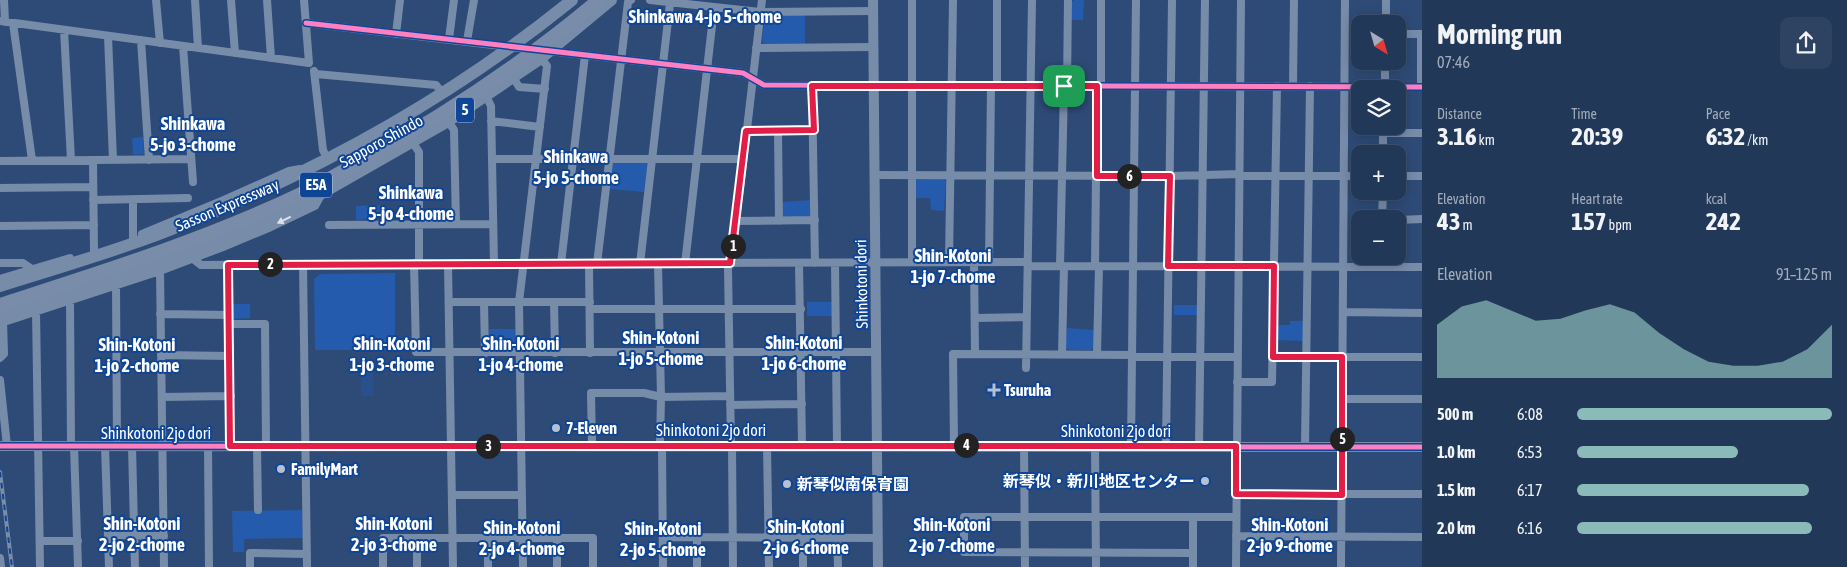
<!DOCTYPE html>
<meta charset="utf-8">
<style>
:root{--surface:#223859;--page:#2e4362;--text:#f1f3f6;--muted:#a2acba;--line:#3f526f;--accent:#8bbbb9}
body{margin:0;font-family:"Asap Condensed","Noto Sans JP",sans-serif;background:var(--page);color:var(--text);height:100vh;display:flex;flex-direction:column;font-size:19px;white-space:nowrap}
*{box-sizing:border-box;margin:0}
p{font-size:16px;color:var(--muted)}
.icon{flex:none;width:28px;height:28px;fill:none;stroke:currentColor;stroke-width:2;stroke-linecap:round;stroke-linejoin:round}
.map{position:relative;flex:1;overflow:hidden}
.sheet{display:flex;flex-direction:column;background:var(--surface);width:425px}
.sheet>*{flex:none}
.needle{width:32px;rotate:143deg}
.tools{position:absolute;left:1351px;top:15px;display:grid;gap:10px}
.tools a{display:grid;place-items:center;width:55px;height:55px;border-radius:10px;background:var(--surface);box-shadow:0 2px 12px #0003,0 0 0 1px var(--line);font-size:25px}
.pin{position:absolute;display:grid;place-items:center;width:42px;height:42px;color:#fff;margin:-21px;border-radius:10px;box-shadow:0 2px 8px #0006}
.km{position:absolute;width:25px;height:25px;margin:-12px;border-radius:50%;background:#222;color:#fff;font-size:14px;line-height:25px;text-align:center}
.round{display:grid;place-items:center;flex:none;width:52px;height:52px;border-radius:10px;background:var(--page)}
.overview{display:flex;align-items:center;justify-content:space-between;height:85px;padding:0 15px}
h1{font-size:28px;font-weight:700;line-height:38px}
.figures{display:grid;grid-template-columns:repeat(3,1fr);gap:8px;height:85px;padding:5px 15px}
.figures div{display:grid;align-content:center}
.figures b{font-size:25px;font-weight:700}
.figures small{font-size:14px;font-weight:400}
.figures p{font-size:14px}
.chart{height:140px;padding:10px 15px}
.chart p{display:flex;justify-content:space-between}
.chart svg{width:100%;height:90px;margin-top:5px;fill:var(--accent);opacity:.7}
ul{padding:0 15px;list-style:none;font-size:16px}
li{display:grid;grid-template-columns:80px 60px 1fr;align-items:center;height:38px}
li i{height:12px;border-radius:6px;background:var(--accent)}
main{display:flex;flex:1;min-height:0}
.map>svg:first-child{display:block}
</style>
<main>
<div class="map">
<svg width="1422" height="567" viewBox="0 0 1422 567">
<rect width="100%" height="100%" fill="#2e4b77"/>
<path fill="#245bad" d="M1074,0H1084L1083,20H1071L1072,2Z
M768,15H805V44H764L762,41L765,17Z
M1398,94H1403V118H1398Z
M143,137L144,154L133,155L132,138Z
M616,162H647L648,164L644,192L610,189L613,164Z
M918,178L944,179L946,181L944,211L931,210L930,198H916V180Z
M811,200V217H783V202Z
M383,205V218L356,220V206Z
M395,273V350H315L314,279L320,274Z
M807,302H833V316H807Z
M233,304H250V318L235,319L233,317Z
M1174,305H1199V315H1174Z
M1290,321H1304L1303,341L1277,340V325H1290Z
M1067,328L1095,330L1094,347L1091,350H1069L1065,348Z
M489,329H515L516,346L514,349L491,348L489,346Z
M302,510L303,538L244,539V552H233L232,511Z"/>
<path fill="#29508b" d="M362,361H373V396H361Z"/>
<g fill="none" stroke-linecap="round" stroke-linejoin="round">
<path stroke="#778ca9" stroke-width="8" d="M4,0L5,22
M156,0L160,43
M195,0L198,48
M231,0L235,53
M267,0L271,58
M650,0L760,12L873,11
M912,0V262
M0,21L309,63L304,0
M13,23L32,160
M306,23L535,50
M1386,24V0
M64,30L71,160
M396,34L400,0
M1398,34H1422
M108,36L113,160
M449,39L454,0
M141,40L149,160
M467,41L474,0
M183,46L193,182
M756,48L873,47
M549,51L743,73L764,85L1422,87
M314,71L323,150L328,160
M316,74L436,85L443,94
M513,77L519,87L545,89
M812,86L815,263
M997,86V0
M1067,86L1068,0
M1101,86V0
M1293,86L1294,0
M1385,86V61
M1421,87V34
M486,96L491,106L494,264
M448,121L454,130L456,224
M491,121L540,127
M746,131L814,130
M778,131L779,221
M1383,133H1422
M413,143L419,152V264
M1383,154V126
M492,159H743
M93,160L94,251
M0,161L191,159
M875,175L1170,176L1240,174
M1239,176H1360
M1398,176H1422
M0,188L93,187
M93,200L188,198
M133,200V238
M1382,219L1383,191
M1398,220L1422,219
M736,221L815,220
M329,225L493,224
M0,226L94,225
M142,234L224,200L289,171L300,169
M192,258L201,265L303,264
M949,262L953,0
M974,262L975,354
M989,262L991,86
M0,263H23L32,269
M414,263L416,352H876
M799,263L802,445
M835,263L837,445
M448,264L453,567
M561,264L585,55
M589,264L590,353
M597,264L628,2L631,0
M640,264L670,3
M658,264L661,397L660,445
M685,264L714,8
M228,265L230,446
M1028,266L1422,267
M1060,266L1064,86
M1095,266L1097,86
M1382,267V256
M160,271L164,567
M0,279L70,258
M116,285L117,446
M70,300L71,446
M449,302H590
M484,302L485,353
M554,302L555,353
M590,309H801
M36,311L40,567
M1343,312L1422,313
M160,314L229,315
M975,318L1027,317
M4,322L160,271L223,247L271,227L315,206L321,195
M229,324H265L266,445
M1062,354L1064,266
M1097,354L1099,266
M161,355L230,356
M1132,357H1238
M1273,357H1422
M0,358L4,354L3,320
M1026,368L1032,0
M0,380L7,446
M1237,382H1272L1277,86
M162,397L231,396
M1342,399H1422
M730,405L802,404
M592,445L591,393H644L661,397L730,396
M662,445L663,567
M731,445L728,269L732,258L762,0
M732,445L733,567
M767,445L769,567
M954,445L953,354L1132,355
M74,446L78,567
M105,446L109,567
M132,446L135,567
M208,446L209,567
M257,446L258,510
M1024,446L1025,567
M1095,446L1096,567
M1131,446L1136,0
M1166,446L1172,0
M1199,446L1205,0
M1305,446L1310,86
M1236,494H1422
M452,495H522
M108,535L164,536
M1236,536L1422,537
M663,537L878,538
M697,537V567
M837,537L838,567
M417,538V567
M488,538V567
M557,538V567
M803,538V567
M40,541H78
M1193,553L964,552V517H1236
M0,558L1,567
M250,567V553L307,554
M307,567L303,264L1028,262
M383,567V538H593V567
M523,567L519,302L547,66L541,58
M1193,567V517
M1236,567L1241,0
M1341,567L1345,0"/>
<path stroke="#778ca9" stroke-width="10" d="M873,0L878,567
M0,446L1422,447"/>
<path stroke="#778ca8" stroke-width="12" d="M306,202L448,121L541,58L611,0
M0,286C54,269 109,253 162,233C310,176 449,100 572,0"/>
<g stroke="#798ca9" stroke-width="4">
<path id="rail" d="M0,472L12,567"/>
</g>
<use href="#rail" stroke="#0f4596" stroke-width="2" stroke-dasharray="5.5" stroke-linecap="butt"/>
<path stroke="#778ca8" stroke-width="12" d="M0,315L132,272L223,239L306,202"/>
<path stroke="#798ca9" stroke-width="14" d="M0,305C102,272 205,240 301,194C320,185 337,174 355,165C441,118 523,64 599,0"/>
<g stroke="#0f4596" stroke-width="8">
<path id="cycleway" d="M306,23L743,73L764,85L1422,87
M0,446L1422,447"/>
</g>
<use href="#cycleway" stroke="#ff80c0" stroke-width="5"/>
</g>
<defs><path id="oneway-solid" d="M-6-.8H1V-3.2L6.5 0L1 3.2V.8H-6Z" transform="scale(1.25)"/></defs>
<use fill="#dde2ea" href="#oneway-solid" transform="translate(284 220) rotate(154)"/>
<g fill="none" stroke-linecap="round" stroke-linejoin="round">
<g stroke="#fff" stroke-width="10">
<path id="route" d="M812,86H1097V176H1170L1168,266H1274L1273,357H1342V495L1236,494V446H230L228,265L730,263L746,131L814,130Z"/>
</g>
<use href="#route" stroke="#e11d48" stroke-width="6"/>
</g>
<g fill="#b6c0cf" stroke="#0f4596" stroke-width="2">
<path d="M991.5 382.5h5v5h5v5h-5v5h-5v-5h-5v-5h5z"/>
<circle cx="556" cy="428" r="5"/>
<circle cx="281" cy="469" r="5"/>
<circle cx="1205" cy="481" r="5"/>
<circle cx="787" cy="484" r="5"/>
</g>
<g text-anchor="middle" stroke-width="4" stroke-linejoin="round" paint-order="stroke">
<g fill="#0f4596" stroke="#b7c7e0" stroke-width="1">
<rect x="456" y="97.5" width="18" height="25" rx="4"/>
<rect x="300" y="172.5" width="32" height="25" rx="4"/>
</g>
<g font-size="15" font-weight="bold" fill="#fff">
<text x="465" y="115">5</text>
<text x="316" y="190">E5A</text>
</g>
<g font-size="16" fill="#fff" stroke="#0f4596">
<text transform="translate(381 141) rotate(-29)" y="6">Sapporo Shindo</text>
<text transform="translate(227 205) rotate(-23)" y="6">Sasson Expressway</text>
<text transform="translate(861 284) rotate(-91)" y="6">Shinkotoni dori</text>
<text x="711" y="436">Shinkotoni 2jo dori</text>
<text x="1116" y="437">Shinkotoni 2jo dori</text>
<text x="156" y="439">Shinkotoni 2jo dori</text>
</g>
<g font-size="16" font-weight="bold" fill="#fff" stroke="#0f4596" text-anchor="start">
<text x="1004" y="396">Tsuruha</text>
<text x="566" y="434">7-Eleven</text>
<text x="291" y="475">FamilyMart</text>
<text x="1195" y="487" text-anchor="end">新琴似・新川地区センター</text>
<text x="797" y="490">新琴似南保育園</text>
</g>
<g font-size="18" font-weight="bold" fill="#fff" stroke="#0f4596">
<text x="705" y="23">Shinkawa 4-jo 5-chome</text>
<text x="193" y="130">Shinkawa<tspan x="193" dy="21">5-jo 3-chome</tspan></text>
<text x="576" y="163">Shinkawa<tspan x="576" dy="21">5-jo 5-chome</tspan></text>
<text x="411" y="199">Shinkawa<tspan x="411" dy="21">5-jo 4-chome</tspan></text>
<text x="953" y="262">Shin-Kotoni<tspan x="953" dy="21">1-jo 7-chome</tspan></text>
<text x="661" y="344">Shin-Kotoni<tspan x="661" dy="21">1-jo 5-chome</tspan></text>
<text x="804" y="349">Shin-Kotoni<tspan x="804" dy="21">1-jo 6-chome</tspan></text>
<text x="392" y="350">Shin-Kotoni<tspan x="392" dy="21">1-jo 3-chome</tspan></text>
<text x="521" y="350">Shin-Kotoni<tspan x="521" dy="21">1-jo 4-chome</tspan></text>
<text x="137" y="351">Shin-Kotoni<tspan x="137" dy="21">1-jo 2-chome</tspan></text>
<text x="142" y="530">Shin-Kotoni<tspan x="142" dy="21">2-jo 2-chome</tspan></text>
<text x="394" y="530">Shin-Kotoni<tspan x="394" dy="21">2-jo 3-chome</tspan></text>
<text x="952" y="531">Shin-Kotoni<tspan x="952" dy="21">2-jo 7-chome</tspan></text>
<text x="1290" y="531">Shin-Kotoni<tspan x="1290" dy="21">2-jo 9-chome</tspan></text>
<text x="806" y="533">Shin-Kotoni<tspan x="806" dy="21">2-jo 6-chome</tspan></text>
<text x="522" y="534">Shin-Kotoni<tspan x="522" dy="21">2-jo 4-chome</tspan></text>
<text x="663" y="535">Shin-Kotoni<tspan x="663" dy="21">2-jo 5-chome</tspan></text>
</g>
</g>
</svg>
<div class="tools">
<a><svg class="needle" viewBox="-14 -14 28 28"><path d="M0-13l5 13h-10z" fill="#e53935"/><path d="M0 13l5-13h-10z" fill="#a2acba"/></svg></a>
<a><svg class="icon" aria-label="layers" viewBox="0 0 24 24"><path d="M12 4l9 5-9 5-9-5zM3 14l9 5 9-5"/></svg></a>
<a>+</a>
<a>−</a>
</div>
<div class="pin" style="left:1064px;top:86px;background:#1e9e55"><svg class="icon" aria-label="arrive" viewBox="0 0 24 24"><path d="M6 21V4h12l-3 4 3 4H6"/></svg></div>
<b class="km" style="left:733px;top:246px">1</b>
<b class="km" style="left:270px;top:264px">2</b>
<b class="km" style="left:488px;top:446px">3</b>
<b class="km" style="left:966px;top:445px">4</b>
<b class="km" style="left:1342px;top:439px">5</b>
<b class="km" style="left:1129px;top:176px">6</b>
</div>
<section class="sheet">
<div class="overview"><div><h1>Morning run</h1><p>07:46</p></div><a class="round"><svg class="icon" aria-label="share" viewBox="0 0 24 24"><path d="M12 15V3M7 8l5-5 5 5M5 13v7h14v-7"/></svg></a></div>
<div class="figures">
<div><p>Distance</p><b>3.16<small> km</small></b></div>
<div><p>Time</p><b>20:39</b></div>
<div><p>Pace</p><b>6:32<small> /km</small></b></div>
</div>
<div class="figures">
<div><p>Elevation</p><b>43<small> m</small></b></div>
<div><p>Heart rate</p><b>157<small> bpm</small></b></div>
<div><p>kcal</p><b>242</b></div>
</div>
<div class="chart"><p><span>Elevation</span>91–125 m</p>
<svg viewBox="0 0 160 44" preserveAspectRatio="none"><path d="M0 44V18L10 9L20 6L30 11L40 16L50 15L60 11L70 8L80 12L90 22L100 30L110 36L120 38L130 38L140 36L150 30L160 18V44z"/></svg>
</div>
<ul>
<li><b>500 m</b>6:08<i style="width:100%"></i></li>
<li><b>1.0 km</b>6:53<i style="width:63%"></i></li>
<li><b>1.5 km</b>6:17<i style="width:91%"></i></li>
<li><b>2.0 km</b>6:16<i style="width:92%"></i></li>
</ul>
</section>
</main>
